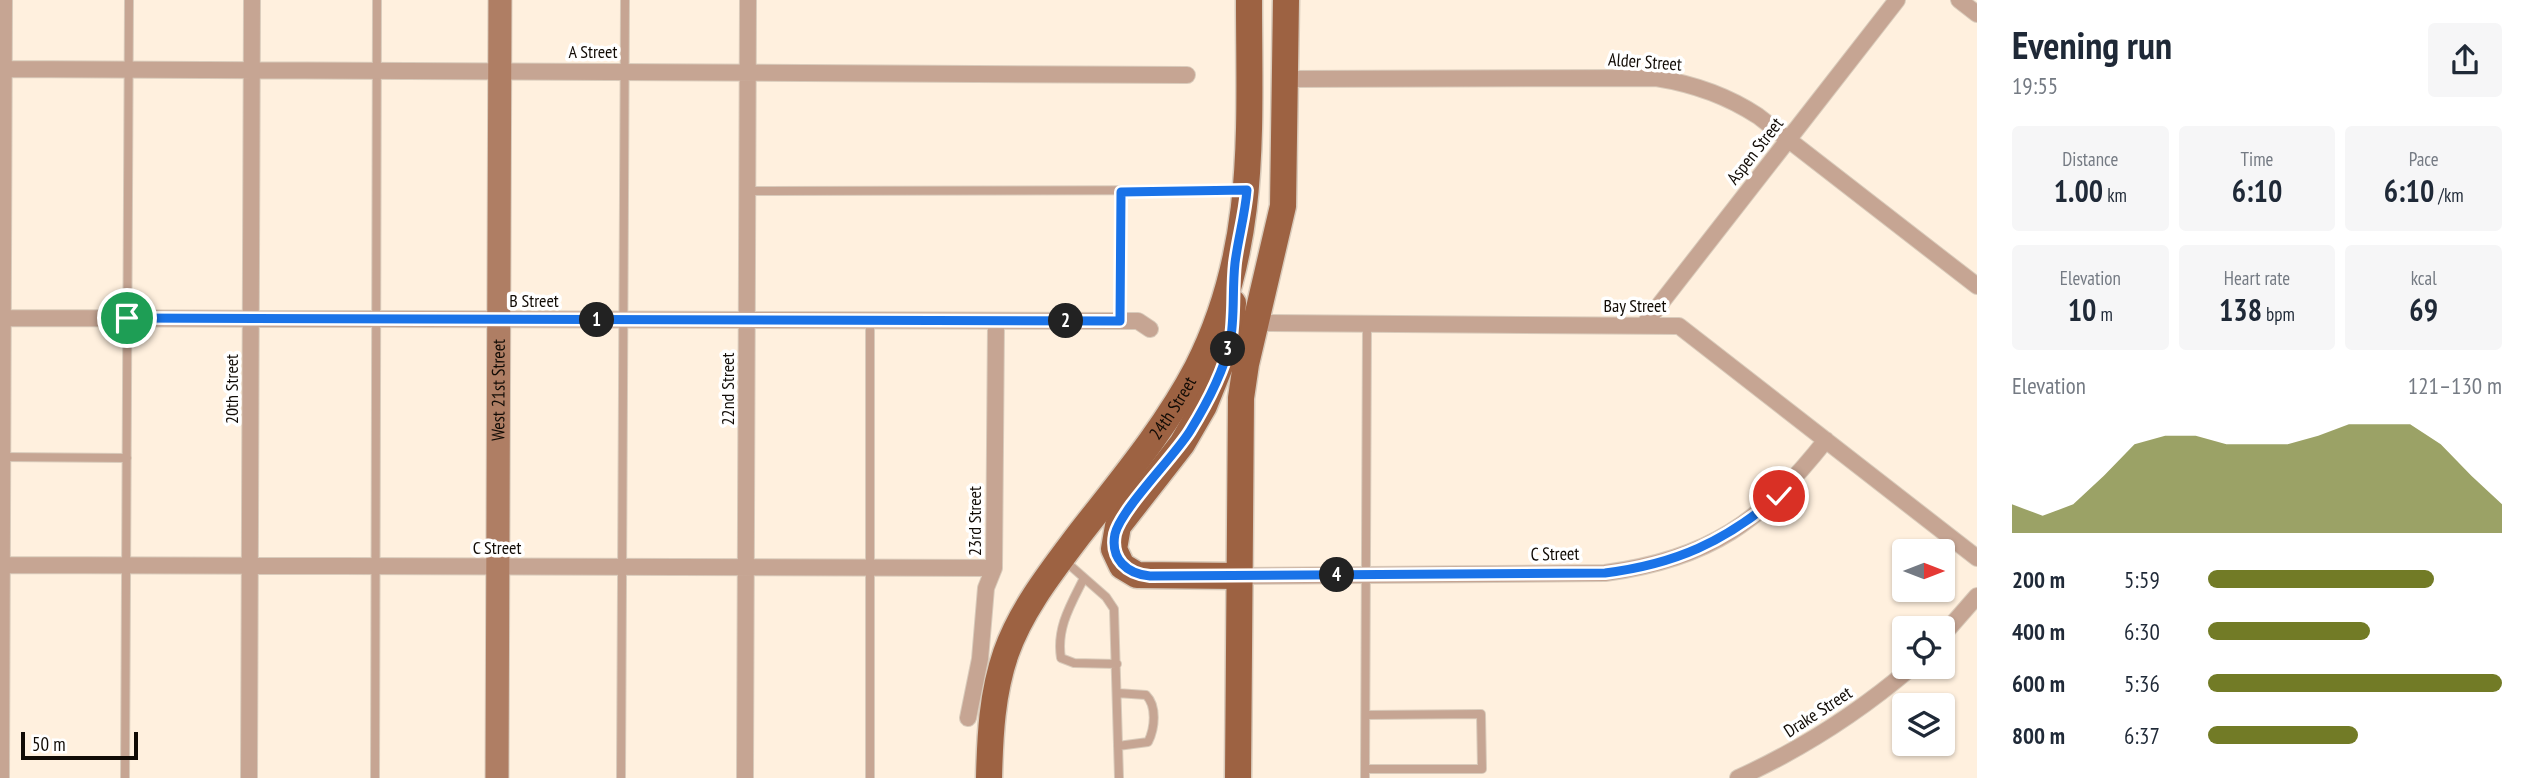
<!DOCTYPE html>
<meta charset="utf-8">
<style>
:root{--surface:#fff;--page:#f6f6f7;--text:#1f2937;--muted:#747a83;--accent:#727b26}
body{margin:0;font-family:"PT Sans Narrow",sans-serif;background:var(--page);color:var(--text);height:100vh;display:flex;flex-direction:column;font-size:26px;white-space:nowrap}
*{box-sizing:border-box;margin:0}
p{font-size:23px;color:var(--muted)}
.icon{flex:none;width:38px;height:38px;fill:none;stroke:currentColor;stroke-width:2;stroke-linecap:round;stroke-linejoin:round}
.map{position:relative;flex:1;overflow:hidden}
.drawer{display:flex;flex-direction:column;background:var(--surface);width:560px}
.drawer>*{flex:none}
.needle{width:46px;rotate:90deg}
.tools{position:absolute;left:1892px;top:539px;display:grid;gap:14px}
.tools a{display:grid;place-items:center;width:63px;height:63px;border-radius:7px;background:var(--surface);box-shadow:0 2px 5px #0004;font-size:35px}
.scale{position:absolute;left:21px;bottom:18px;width:117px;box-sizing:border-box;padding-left:7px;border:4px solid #110b05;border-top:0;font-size:19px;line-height:24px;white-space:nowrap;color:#110b05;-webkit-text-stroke:5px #fff;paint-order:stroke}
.pin{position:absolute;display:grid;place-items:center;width:60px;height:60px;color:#fff;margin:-30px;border:4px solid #fff;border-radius:50%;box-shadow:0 2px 7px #0007}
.km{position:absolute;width:35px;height:35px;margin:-18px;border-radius:50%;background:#222;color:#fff;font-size:19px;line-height:35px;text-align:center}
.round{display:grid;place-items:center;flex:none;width:74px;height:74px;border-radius:7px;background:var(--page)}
.headline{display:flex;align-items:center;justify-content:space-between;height:119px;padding:0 35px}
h1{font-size:38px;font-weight:600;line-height:52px}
.figures{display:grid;grid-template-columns:repeat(3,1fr);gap:10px;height:119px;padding:7px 35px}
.figures div{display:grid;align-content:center;border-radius:7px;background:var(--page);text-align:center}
.figures b{font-size:30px;font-weight:600}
.figures small{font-size:19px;font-weight:400}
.figures p{font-size:19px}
.chart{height:196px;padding:14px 35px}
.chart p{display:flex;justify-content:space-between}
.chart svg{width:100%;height:126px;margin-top:7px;fill:var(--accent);opacity:.7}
ul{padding:0 35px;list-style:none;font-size:23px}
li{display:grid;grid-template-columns:112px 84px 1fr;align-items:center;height:52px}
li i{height:18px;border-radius:9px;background:var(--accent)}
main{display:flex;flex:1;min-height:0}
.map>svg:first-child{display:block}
</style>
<main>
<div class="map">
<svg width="1977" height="778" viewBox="0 0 1977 778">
<rect width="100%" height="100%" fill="#fff0de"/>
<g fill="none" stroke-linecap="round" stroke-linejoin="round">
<g stroke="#d9cbbb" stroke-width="10">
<path id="lane" d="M748,191L1241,190
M870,321V778
M1120,321L1121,192
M2,457L127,458
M1065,561L1106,597L1114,609L1119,778
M1084,578C1071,604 1056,628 1061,658L1074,663L1117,664
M1117,693L1146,695C1157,706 1155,728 1148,742L1118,746
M1365,769H1482L1481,714L1366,715
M125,778L129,0
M375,778L377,0
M621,778L625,0
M1365,778L1367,324"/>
</g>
<g stroke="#d9cbbb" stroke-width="18">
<path id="street" d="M1959,0L1977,14
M0,69L1187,75
M1287,79L1656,78C1694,84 1726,95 1758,116L1977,286
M0,318L1138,321L1150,329
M1255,323L1679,326L1977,558
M1643,326L1897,0
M0,565L994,568
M1239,576L1605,573C1710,559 1761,522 1826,440
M1942,636L1977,596
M968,718L980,659L986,588L994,568L996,322
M1,778L4,0
M249,778L252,0
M745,778L748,0
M1738,778C1802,749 1858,713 1912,667"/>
</g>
<g stroke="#d9cbbb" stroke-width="25">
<g id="secondary">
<path id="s1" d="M497,778L500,0"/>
</g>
</g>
<g stroke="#d9cbbb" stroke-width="29">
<g id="primary">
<path d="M1233,303L1229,344L1204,406L1182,444L1118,526L1114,549L1122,566L1137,575L1239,576"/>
<path id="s2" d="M989,778C990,736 992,693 1006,653C1021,610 1051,572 1078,536C1120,482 1165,429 1197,368C1258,248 1249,130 1249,0"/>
<path d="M1238,778L1241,398L1246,364L1283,206L1286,0"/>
</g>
</g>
<use href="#lane" stroke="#c6a593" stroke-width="8"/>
<use href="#street" stroke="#c6a593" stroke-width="16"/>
<use href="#secondary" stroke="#af7e64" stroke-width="23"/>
<use href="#primary" stroke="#9d6242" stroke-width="26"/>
</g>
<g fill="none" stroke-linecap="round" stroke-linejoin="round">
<g stroke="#fff" stroke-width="14">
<path id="route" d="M127,318L1120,321L1121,192L1247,190C1245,215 1238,239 1235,263C1232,290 1235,317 1230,343C1223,373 1206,405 1190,431C1174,457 1121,509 1115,534C1110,559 1127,574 1150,576L1605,573C1676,564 1724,542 1779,496"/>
</g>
<use href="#route" stroke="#1a73e8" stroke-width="9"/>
</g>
<g text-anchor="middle" stroke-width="7" stroke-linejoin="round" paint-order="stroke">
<g font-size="18" fill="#110b05" stroke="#fff">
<text x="593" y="58">A Street</text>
<text transform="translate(1645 62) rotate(4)" y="6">Alder Street</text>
<text transform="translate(1755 151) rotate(-52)" y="6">Aspen Street</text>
<text x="534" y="307">B Street</text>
<text x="1635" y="312">Bay Street</text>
<text transform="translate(232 389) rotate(-90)" y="6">20th Street</text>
<text dy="6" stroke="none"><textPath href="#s1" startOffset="388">West 21st Street</textPath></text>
<text transform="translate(728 389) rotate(-90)" y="6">22nd Street</text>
<text dy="6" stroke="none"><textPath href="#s2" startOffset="424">24th Street</textPath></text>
<text transform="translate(975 521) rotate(-90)" y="6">23rd Street</text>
<text x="497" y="554">C Street</text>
<text transform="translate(1555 554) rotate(-1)" y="6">C Street</text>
<text transform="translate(1818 712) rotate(-33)" y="6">Drake Street</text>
</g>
</g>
</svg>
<div class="tools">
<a><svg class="needle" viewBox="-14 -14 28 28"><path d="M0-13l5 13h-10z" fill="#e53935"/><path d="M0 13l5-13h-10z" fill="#747a83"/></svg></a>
<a><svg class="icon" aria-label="locate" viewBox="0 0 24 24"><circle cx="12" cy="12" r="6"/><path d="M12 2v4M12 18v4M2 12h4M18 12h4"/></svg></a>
<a><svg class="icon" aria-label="layers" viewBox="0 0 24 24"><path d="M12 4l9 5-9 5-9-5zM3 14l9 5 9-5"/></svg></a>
</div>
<div class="scale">50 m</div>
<div class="pin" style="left:127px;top:318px;background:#1e9e55"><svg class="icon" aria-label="arrive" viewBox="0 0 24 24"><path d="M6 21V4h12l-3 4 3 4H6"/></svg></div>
<div class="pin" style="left:1779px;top:496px;background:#d93025"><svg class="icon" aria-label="check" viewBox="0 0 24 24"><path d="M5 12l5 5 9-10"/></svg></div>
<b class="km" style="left:597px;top:320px">1</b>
<b class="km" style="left:1066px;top:321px">2</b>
<b class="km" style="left:1228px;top:349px">3</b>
<b class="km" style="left:1337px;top:575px">4</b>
</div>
<section class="drawer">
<div class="headline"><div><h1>Evening run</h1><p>19:55</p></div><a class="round"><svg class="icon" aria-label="share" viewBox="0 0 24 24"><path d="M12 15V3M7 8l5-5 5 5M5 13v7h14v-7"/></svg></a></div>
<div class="figures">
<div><p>Distance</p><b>1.00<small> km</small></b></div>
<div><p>Time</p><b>6:10</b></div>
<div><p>Pace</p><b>6:10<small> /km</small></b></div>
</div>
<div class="figures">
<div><p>Elevation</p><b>10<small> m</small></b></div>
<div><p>Heart rate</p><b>138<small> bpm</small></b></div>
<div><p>kcal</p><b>69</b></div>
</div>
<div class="chart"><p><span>Elevation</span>121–130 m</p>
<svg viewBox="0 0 160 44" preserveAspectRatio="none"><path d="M0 44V34L10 38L20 34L30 24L40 13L50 10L60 10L70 13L80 13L90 13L100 10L110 6L120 6L130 6L140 13L150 24L160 34V44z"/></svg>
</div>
<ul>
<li><b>200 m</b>5:59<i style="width:77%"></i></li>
<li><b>400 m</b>6:30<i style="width:55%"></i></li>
<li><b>600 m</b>5:36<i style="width:100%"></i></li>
<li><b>800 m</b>6:37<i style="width:51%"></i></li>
</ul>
</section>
</main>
